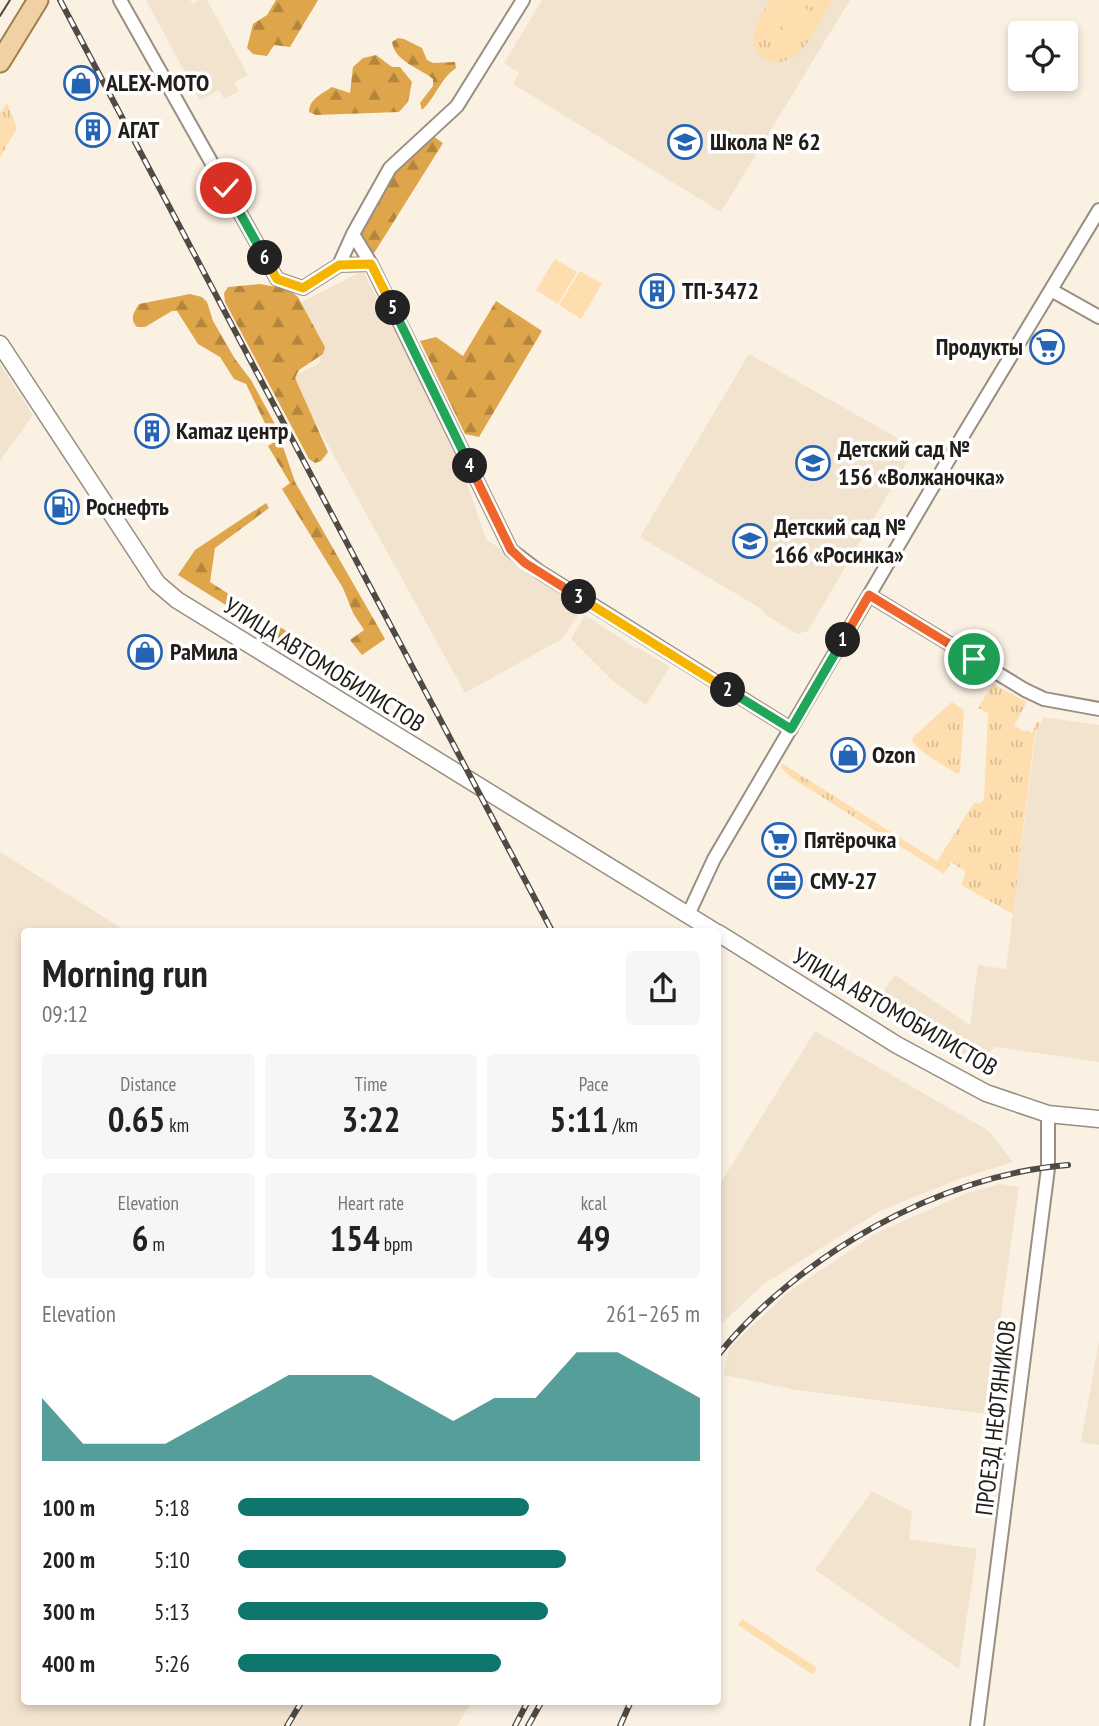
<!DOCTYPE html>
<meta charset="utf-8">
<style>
:root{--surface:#fff;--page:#f6f6f6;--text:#222;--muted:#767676;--accent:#0f766e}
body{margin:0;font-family:"PT Sans Narrow",sans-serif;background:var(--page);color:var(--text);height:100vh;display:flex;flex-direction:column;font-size:26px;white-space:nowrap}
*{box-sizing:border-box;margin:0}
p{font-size:23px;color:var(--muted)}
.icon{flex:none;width:38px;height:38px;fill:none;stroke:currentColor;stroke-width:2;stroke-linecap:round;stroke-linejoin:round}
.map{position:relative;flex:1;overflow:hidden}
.details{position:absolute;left:21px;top:928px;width:700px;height:777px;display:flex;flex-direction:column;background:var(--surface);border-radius:7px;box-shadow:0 4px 10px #0003}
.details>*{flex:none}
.tools{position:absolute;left:1008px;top:21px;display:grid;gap:14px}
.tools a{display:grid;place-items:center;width:70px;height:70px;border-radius:7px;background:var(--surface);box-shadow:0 4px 10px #0003;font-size:35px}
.pin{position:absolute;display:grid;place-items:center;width:60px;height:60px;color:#fff;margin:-30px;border:4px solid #fff;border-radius:50%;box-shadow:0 2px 7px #0007}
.km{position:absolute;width:35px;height:35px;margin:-18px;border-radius:50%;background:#222;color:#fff;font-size:19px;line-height:35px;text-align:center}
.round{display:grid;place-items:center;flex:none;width:74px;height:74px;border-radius:7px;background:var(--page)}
.summary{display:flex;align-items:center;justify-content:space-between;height:119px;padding:0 21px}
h1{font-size:38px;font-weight:800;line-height:52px}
.figures{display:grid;grid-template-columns:repeat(3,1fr);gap:10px;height:119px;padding:7px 21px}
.figures div{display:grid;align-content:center;border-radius:7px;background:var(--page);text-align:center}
.figures b{font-size:35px;font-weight:800}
.figures small{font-size:19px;font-weight:400}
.figures p{font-size:19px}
.chart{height:196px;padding:14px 21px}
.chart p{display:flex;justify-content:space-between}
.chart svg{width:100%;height:126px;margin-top:7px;fill:var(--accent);opacity:.7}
ul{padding:0 21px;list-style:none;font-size:23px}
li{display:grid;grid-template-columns:112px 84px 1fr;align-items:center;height:52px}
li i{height:18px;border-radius:9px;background:var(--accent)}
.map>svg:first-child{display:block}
</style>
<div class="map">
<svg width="1099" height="1726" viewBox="0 0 1099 1726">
<defs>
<pattern id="grass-tufts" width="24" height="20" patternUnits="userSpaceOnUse" patternTransform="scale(1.75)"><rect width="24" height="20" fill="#feddae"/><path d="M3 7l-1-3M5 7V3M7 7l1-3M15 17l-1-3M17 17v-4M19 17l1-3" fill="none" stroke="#d9bd95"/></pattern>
<pattern id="forest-firs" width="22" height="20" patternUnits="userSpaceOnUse" patternTransform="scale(1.75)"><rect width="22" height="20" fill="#dea54a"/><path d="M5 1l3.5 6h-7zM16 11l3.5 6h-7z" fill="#b4863d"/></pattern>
</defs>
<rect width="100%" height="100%" fill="#fbf1e3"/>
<path fill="#f2e3ce" d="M146,0H190L193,4L199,0H207L248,75L234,83L239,91L224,99L219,90L200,100Z
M542,0H850L721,212L513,84L519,73L504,63Z
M363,271L455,448L486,539L584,606L562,639L465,693L291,378L319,363L323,342L301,302Z
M749,354L915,448L808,631L797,634L767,616L760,608L640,537Z
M0,364L33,415L0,461Z
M585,615L637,649L639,648L670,667L646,705L615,683L571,639Z
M1043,717L1099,725V1062L995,1047L977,1062L877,1000L895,975L970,1025L978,965L1006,969L1035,738Z
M0,852L126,931H24V1701H472L457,1726H0Z
M815,1031L989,1131L1013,1162L962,1178L880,1211L764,1284L718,1327V1187Z
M1000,1184L1019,1187L987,1414L796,1390L724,1375L729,1348L787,1293L876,1233L967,1193Z
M1099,1341V1445L1081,1442Z
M872,1491L912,1512L909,1539L977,1549L959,1669L815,1570Z"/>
<path fill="url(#grass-tufts)" d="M770,0H832C817,25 799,77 762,58C744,39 759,19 770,0Z
M7,103L17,128L0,158V113Z
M993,684L1027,702L1014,726L1025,732L1026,730L1032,733L1037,721L1040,723L1034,738L1013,914L961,885L966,872L951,862L944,874L792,778L780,767L783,764L937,861L974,803H980L984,800L988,713L978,708Z
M952,702L964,710L960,772L957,774L928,756L912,742L913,737Z
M742,1619L817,1668L812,1674L738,1625Z"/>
<path fill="url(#forest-firs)" d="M276,0H318L290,47L274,45L267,56L253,54L247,48L253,24L267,15Z
M398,38L404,39L422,48L427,60L433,63L455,62L456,68C440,79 436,97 422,110L420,103L433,86V79C420,68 395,62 392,42Z
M376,55L392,67H400L412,82L408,102L399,112L316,115L309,112C309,99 322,94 332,87L350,93L353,67L363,58Z
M431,135L443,143L371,258L357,234L392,170Z
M260,284L288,289L298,297L325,347L323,354L299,370L295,378L328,452L321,461L315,463L309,459L225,302L224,293L228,287Z
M190,294L202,297L207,302L213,321L235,359L251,380L276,426L295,482L385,639L362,655L350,640L364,630L353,613L343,588L282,489L290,483L268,446L274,442L246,384L234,379L220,357L198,344L177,311H172L145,327H137C129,319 134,312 139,304Z
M496,301L542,331L479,437L465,434L420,341L436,337L463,356Z
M266,503L269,508L215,548L210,582L341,666L337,675L178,575L195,550Z"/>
<path fill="#feddae" d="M771,0H792L819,16L804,41L762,15Z
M555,259L577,272L558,304L536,290Z
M580,271L602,284L581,319L559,305Z"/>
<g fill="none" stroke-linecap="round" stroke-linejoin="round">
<g stroke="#988e81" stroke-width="16">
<path id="minor" d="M120,0L277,279L303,288L339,265L353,234L371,264L511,550L540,572L791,729
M353,234L390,168L457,106L523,0
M339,265L371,264
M1051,290L1099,317
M869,595L1025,690L1044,699L1099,709
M688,915L714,859L956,447L1099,210
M977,1726L1048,1168V1114"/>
</g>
<g stroke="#988e81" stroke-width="19">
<path id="tertiary" d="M0,344L157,583L177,600L714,931
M718,933L897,1045L986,1093L1048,1114L1099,1119"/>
</g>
<g stroke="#a17e4a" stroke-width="23">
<path id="primary" d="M0,62L38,0"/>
</g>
<use href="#minor" stroke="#fff" stroke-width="12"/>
<use href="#tertiary" stroke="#fff" stroke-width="16"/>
<use href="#primary" stroke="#f0d1a3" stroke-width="19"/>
<path stroke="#504a44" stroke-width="2" d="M0,16L10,0"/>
<g stroke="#504a44" stroke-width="6">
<path id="rail" d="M60,0L552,931
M718,1355C798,1256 939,1175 1068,1165
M287,1726L302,1701
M515,1726L528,1701
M528,1726L542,1701
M620,1726L631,1701"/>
</g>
<use href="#rail" stroke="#fff" stroke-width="3.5" stroke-dasharray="10" stroke-linecap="butt"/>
</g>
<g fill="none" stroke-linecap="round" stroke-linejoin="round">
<g stroke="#fff" stroke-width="14">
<path id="split-1" d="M843,640L869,595L974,659"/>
</g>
<g stroke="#fff" stroke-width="14">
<path id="split-2" d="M728,690L791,729L843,640"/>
</g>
<g stroke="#fff" stroke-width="14">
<path id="split-3" d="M579,597L728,690"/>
</g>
<g stroke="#fff" stroke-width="14">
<path id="split-4" d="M470,466L511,550L525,563L579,597"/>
</g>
<g stroke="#fff" stroke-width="14">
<path id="split-5" d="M393,308L470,466"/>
</g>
<g stroke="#fff" stroke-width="14">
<path id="split-6" d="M265,258L277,279L303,288L339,265L371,264L393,308"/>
</g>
<g stroke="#fff" stroke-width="14">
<path id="split-7" d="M226,188L265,258"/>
</g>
<use href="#split-1" stroke="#f0652b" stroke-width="9"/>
<use href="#split-2" stroke="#22a559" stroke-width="9"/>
<use href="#split-3" stroke="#f5b400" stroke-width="9"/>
<use href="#split-4" stroke="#f0652b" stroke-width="9"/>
<use href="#split-5" stroke="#22a559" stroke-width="9"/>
<use href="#split-6" stroke="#f5b400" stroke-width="9"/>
<use href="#split-7" stroke="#22a559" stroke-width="9"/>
</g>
<defs>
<g id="shop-ring" transform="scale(1.75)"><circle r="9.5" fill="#fff" stroke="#2564b5" stroke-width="1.5"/><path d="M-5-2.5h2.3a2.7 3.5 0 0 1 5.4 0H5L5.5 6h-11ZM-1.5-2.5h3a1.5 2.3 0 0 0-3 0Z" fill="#2564b5"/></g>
<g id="building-ring" transform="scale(1.75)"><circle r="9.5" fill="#fff" stroke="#2564b5" stroke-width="1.5"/><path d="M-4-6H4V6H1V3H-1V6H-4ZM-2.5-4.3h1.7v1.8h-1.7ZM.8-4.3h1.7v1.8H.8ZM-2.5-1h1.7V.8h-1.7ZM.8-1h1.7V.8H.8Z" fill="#2564b5"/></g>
<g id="school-ring" transform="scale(1.75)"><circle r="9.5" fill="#fff" stroke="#2564b5" stroke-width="1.5"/><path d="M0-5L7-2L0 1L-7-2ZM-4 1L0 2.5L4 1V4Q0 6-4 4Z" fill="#2564b5"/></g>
<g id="supermarket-ring" transform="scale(1.75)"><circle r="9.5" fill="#fff" stroke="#2564b5" stroke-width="1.5"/><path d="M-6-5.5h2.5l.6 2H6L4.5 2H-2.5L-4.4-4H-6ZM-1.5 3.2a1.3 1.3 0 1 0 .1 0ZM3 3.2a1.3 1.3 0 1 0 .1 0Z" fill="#2564b5"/></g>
<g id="fuel-ring" transform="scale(1.75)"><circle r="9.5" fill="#fff" stroke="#2564b5" stroke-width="1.5"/><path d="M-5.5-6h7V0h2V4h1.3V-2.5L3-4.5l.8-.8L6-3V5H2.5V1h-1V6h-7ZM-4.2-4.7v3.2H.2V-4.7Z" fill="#2564b5"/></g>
<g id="office-ring" transform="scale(1.75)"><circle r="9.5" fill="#fff" stroke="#2564b5" stroke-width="1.5"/><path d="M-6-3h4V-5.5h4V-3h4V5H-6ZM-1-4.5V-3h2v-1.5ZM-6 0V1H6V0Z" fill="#2564b5"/></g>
</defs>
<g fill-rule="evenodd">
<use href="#shop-ring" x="81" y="83"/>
<use href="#building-ring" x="93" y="130"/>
<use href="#school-ring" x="685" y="142"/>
<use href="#building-ring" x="657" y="291"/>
<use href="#supermarket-ring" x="1047" y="347"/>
<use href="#building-ring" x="152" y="431"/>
<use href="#school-ring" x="813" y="463"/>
<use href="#fuel-ring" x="62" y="507"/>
<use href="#school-ring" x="750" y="541"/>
<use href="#shop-ring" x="145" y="652"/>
<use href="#shop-ring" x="848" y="755"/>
<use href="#supermarket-ring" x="779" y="840"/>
<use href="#office-ring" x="785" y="881"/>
</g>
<g text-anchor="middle" stroke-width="7" stroke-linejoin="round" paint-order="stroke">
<g font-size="24" font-weight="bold" fill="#211d18" stroke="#fff" text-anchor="start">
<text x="106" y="91">ALEX-MOTO</text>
<text x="118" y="138">АГАТ</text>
<text x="710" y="150">Школа № 62</text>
<text x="682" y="299">ТП-3472</text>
<text x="1023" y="355" text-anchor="end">Продукты</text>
<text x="176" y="439">Kamaz центр</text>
<text x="838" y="457">Детский сад №<tspan x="838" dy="28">156 «Волжаночка»</tspan></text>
<text x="86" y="515">Роснефть</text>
<text x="774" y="535">Детский сад №<tspan x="774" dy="28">166 «Росинка»</tspan></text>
<text x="170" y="660">РаМила</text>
<text x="872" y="763">Ozon</text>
<text x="804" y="848">Пятёрочка</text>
<text x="810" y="889">СМУ-27</text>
</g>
<g font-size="24" fill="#211d18" stroke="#fff">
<text transform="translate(324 665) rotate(32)" y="8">УЛИЦА АВТОМОБИЛИСТОВ</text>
<text transform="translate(895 1012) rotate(30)" y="8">УЛИЦА АВТОМОБИЛИСТОВ</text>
<text transform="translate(996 1418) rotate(-83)" y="8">ПРОЕЗД НЕФТЯНИКОВ</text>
</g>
</g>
</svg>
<div class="tools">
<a><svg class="icon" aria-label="locate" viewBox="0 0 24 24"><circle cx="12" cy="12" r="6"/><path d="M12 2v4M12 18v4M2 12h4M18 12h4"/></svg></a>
</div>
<div class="pin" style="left:974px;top:659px;background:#1e9e55"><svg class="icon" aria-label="arrive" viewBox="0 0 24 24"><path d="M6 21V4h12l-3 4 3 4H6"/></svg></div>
<div class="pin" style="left:226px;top:188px;background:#d93025"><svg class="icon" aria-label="check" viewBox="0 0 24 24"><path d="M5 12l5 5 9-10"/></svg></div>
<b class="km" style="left:843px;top:640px">1</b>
<b class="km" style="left:728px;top:690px">2</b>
<b class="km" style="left:579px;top:597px">3</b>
<b class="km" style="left:470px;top:466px">4</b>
<b class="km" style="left:393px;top:308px">5</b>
<b class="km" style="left:265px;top:258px">6</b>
<section class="details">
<div class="summary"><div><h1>Morning run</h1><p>09:12</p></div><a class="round"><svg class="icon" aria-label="share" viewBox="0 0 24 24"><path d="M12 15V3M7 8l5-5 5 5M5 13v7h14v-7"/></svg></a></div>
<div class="figures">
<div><p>Distance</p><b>0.65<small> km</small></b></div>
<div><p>Time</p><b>3:22</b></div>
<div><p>Pace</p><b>5:11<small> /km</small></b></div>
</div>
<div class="figures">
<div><p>Elevation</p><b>6<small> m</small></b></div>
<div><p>Heart rate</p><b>154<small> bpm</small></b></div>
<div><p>kcal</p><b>49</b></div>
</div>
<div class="chart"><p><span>Elevation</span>261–265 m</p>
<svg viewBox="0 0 160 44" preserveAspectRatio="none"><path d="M0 44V22L10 38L20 38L30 38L40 30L50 22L60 14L70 14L80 14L90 22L100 30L110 22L120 22L130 6L140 6L150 14L160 22V44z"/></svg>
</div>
<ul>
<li><b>100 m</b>5:18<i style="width:63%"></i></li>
<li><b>200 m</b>5:10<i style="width:71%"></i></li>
<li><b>300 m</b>5:13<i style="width:67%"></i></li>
<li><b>400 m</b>5:26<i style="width:57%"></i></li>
</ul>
</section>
</div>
